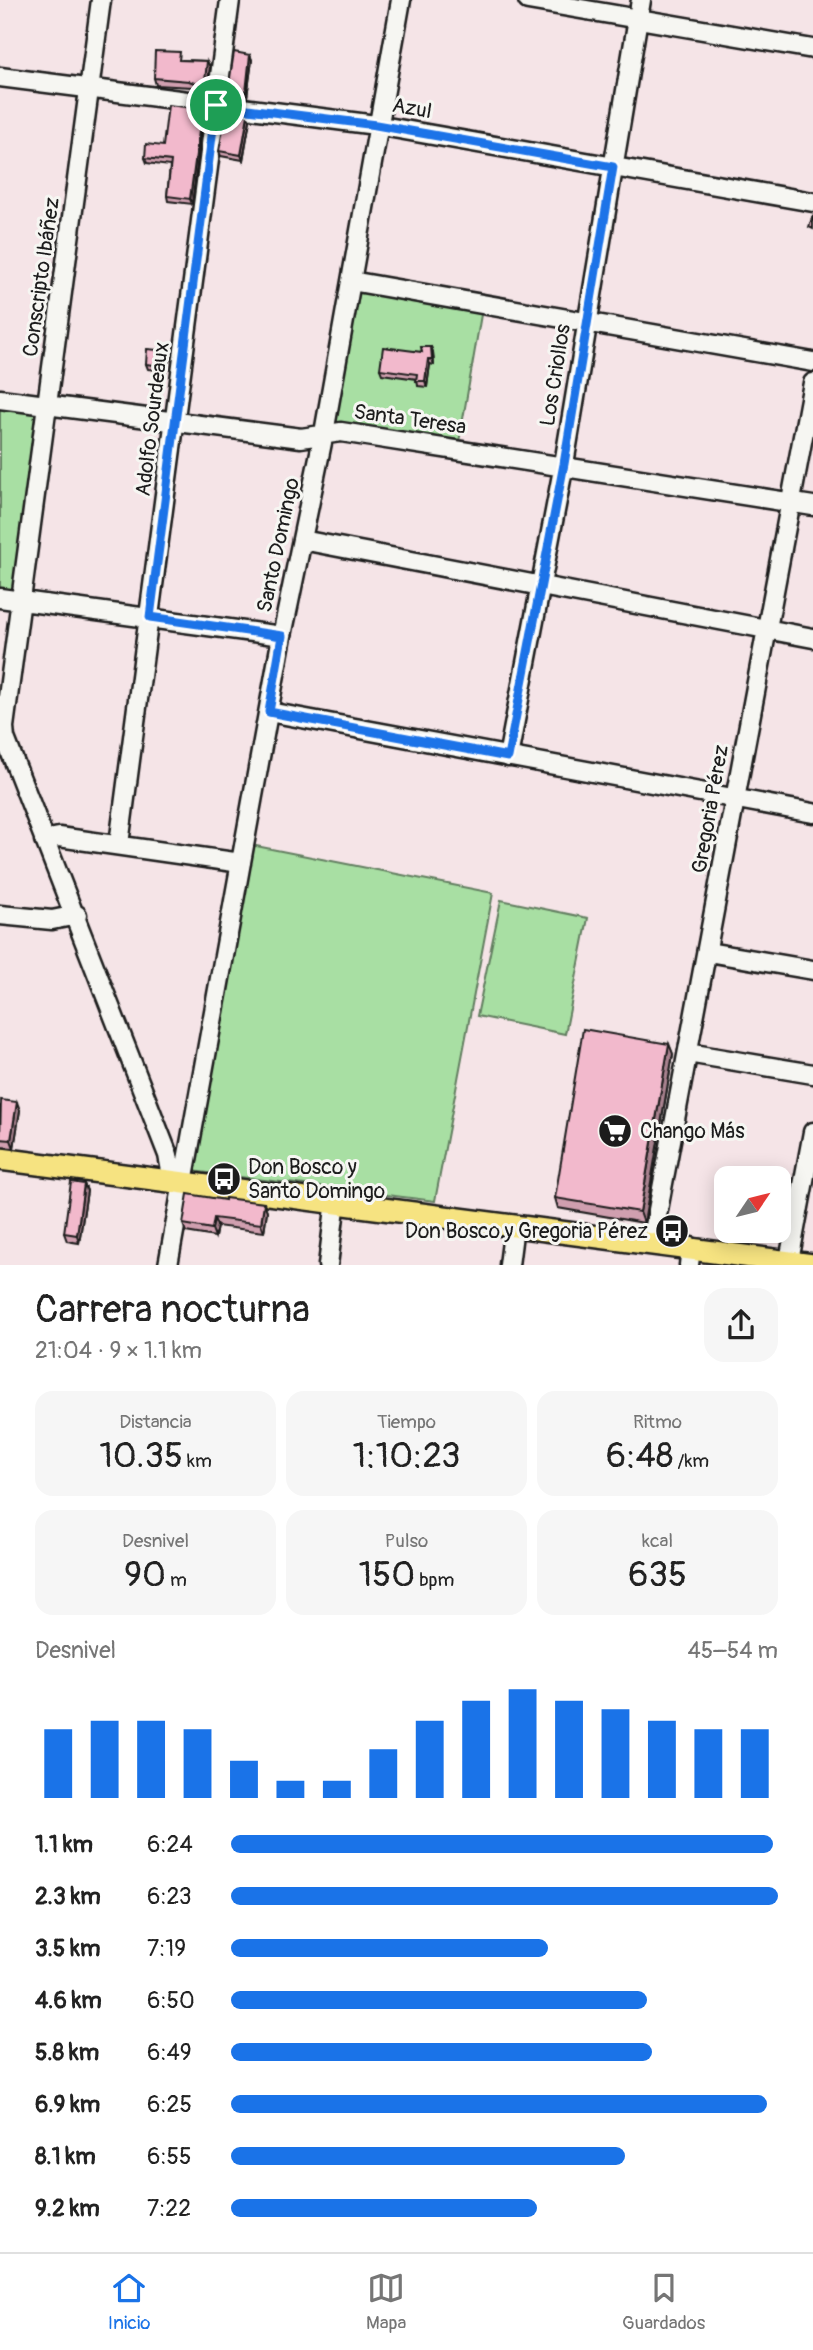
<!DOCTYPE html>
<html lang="es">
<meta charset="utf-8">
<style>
:root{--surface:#fff;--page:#f6f6f6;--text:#222;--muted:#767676;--line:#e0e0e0;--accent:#1a73e8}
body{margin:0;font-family:Pangolin,sans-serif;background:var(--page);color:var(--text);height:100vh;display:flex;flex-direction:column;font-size:26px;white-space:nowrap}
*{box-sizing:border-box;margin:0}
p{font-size:23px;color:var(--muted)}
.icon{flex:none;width:38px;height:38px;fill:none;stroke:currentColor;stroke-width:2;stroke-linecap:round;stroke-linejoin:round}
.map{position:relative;height:1265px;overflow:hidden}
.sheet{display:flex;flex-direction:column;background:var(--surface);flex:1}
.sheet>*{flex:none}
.needle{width:46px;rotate:55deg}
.buttons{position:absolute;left:714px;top:1166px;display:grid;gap:14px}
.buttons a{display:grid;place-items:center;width:77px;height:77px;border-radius:14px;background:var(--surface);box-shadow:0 4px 18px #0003;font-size:35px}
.pin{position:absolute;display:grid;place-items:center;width:60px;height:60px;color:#fff;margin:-30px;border:4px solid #fff;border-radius:50%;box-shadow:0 2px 7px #0007}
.round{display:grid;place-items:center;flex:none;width:74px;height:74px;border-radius:21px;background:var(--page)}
.overview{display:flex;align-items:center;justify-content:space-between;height:119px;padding:0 35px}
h1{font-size:38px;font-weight:600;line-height:52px}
.figures{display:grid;grid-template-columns:repeat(3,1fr);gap:10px;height:119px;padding:7px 35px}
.figures div{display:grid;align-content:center;border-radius:18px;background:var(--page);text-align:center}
.figures b{font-size:35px;font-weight:600}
.figures small{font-size:19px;font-weight:400}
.figures p{font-size:19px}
.chart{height:196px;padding:14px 35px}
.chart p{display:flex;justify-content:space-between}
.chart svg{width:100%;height:126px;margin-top:7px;stroke:var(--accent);stroke-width:6}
ul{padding:0 35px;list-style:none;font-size:23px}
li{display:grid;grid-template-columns:112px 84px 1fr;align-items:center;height:52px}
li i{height:18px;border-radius:9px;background:var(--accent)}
.tab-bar{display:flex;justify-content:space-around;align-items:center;height:98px;border-top:2px solid var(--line);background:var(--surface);font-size:19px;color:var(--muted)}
.tab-bar a{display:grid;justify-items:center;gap:4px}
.tab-bar .selected{color:var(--accent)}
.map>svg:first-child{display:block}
</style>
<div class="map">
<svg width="813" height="1265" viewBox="0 0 813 1265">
<rect width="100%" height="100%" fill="#f5e4e7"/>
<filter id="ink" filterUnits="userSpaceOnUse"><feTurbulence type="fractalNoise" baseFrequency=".0143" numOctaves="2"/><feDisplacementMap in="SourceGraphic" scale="14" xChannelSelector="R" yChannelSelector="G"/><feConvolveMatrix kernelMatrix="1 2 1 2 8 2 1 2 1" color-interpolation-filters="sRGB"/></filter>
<g filter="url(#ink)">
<path fill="#a8dfa3" stroke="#627e60" stroke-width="2" d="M351,281L483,303L458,448L324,433Z
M0,399L46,405L21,601L0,598Z
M246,844L493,893L435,1201L192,1171Z
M501,900L588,918L565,1034L477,1016Z"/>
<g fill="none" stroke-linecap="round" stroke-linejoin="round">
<g stroke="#1c1c1c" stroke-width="23">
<path id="minor" d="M101,0L4,727L5,738L168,1155L173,1181
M528,0L813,49
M0,77L376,125L813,202
M351,281L813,362
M0,399L301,438L341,432L813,506
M302,540L813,638
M0,598L282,636
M269,712L813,813
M508,757L564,464L641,0
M44,840L59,837L241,863
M119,844L230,0
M0,915L52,920L77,915
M708,952L813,970
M688,1053L813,1074
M652,1242L813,383
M789,1261L813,1132
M168,1265L282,636L324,433L401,0
M328,1265L336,1200
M509,1265L514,1226
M689,1265L691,1247"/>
</g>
<g stroke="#1c1c1c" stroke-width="26">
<path id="major" d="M0,1159L813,1265"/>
</g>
<use href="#minor" stroke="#f6f6f2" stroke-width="18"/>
<use href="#major" stroke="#f6e381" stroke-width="21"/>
</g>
<path fill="#d09faf" stroke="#1c1c1c" stroke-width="2" d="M250,55L252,60L247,97L236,96L229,84Z
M182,60L207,61L210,67L207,88L202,91L192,87L156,85L154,78Z
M203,114L192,204L168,201L167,196L170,166L147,163L145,158L163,146Z
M250,120L243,160L221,156L219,151Z
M431,347L433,352L434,365L430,364L427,387L418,386L417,379L382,374L380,369Z
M170,356L166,371L148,369L146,364Z
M669,1044L673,1054L644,1223L558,1208L555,1198Z
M0,1106L20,1110L14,1148L0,1147Z
M84,1184L87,1191L79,1243L67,1241L64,1233Z
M225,1200L264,1203L267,1211L264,1232L217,1226L215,1237L186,1232L183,1224Z"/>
<path fill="#a9828f" stroke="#1c1c1c" stroke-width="2" d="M250,55L252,60L247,97L246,92Z
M207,61L210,67L207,88L202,91L200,85Z
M202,109L203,114L192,204L190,199Z
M248,115L250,120L243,160L241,155Z
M431,347L433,352L434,365L432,359Z
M168,351L170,356L166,371L164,366Z
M428,359L430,364L427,387L425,381Z
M669,1044L673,1054L644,1223L640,1212Z
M17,1102L20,1110L14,1148L11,1140Z
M84,1184L87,1191L79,1243L77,1235Z
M264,1203L267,1211L264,1232L261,1224Z
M214,1218L217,1226L215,1237L212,1229Z"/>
<path fill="#f2b9cc" stroke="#1c1c1c" stroke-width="2" d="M155,51L180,52L179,60L207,61L205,81L200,85L189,81L154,78Z
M234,52L250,55L246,92L234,90L229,84Z
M168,105L202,109L190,199L167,196L171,161L145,158L146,144L163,146Z
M226,112L248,115L241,155L219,151Z
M813,215V229L809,227Z
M383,347L422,352L421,347H431L432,359H428L425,381H416L417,374L380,369Z
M147,349L168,351L164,366L146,364Z
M583,1029L669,1044L640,1212L555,1198Z
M1,1100L17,1102L11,1140L0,1139Z
M71,1182L84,1184L77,1235L64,1233Z
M188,1194L225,1200V1198L264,1203L261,1224L214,1218L212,1229L183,1224Z"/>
</g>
<g fill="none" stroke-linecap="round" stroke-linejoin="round" filter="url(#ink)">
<g stroke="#fff" stroke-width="14">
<path id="route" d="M216,105L376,125L613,167L564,464L508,757L269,712L282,636L150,617Z"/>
</g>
<use href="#route" stroke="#1a73e8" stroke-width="9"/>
</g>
<defs>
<g id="supermarket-disc" transform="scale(1.75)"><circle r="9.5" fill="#1c1c1c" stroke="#f6f6f2"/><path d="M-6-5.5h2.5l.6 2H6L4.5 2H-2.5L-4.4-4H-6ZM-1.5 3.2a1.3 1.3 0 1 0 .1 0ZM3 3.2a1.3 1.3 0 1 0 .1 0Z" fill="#fff"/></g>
<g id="bus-disc" transform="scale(1.75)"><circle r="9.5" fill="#1c1c1c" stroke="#f6f6f2"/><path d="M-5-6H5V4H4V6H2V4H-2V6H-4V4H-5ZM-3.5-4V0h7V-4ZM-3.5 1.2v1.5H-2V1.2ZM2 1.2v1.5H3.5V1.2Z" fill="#fff"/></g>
</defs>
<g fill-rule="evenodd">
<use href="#supermarket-disc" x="615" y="1131"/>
<use href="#bus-disc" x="224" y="1179"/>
<use href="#bus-disc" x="672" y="1231"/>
</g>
<g text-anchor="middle" stroke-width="6" stroke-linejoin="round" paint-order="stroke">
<g font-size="21" fill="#1c1c1c" stroke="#f6f6f2">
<text transform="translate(412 108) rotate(10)" y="7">Azul</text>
<text transform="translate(41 277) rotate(-82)" y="7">Conscripto Ibáñez</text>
<text transform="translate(555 375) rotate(-81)" y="7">Los Criollos</text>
<text transform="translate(152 419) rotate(-83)" y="7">Adolfo Sourdeaux</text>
<text transform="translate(410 419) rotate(8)" y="7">Santa Teresa</text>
<text transform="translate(278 545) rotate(-78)" y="7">Santo Domingo</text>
<text transform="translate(710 809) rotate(-80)" y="7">Gregoria Pérez</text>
</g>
<g font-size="21" fill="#1c1c1c" stroke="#f6f6f2" text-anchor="start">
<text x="640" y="1138">Chango Más</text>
<text x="248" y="1174">Don Bosco y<tspan x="248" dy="24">Santo Domingo</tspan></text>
<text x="648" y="1238" text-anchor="end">Don Bosco y Gregoria Pérez</text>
</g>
</g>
</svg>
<div class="buttons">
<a><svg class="needle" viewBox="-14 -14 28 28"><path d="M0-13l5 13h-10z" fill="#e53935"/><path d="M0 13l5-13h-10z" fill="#767676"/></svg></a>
</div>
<div class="pin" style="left:216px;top:105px;background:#1e9e55"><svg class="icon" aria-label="arrive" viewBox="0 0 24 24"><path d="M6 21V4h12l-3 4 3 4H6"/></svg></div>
</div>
<section class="sheet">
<div class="overview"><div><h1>Carrera nocturna</h1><p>21:04 · 9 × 1.1 km</p></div><a class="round"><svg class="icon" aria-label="share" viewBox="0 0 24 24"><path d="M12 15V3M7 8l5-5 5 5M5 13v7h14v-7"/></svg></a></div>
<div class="figures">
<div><p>Distancia</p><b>10.35<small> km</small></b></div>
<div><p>Tiempo</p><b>1:10:23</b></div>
<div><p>Ritmo</p><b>6:48<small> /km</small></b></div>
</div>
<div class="figures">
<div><p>Desnivel</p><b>90<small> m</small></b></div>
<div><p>Pulso</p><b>150<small> bpm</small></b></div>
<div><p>kcal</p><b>635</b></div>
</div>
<div class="chart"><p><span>Desnivel</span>45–54 m</p>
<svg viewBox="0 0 160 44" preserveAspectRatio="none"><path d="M5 44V20M15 44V17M25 44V17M35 44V20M45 44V31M55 44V38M65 44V38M75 44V27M85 44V17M95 44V10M105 44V6M115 44V10M125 44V13M135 44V17M145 44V20M155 44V20"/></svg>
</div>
<ul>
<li><b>1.1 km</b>6:24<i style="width:99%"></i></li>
<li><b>2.3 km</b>6:23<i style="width:100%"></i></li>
<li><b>3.5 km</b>7:19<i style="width:58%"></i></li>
<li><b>4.6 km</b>6:50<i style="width:76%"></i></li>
<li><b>5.8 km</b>6:49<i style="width:77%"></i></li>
<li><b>6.9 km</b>6:25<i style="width:98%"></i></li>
<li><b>8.1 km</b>6:55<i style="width:72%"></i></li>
<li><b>9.2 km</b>7:22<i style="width:56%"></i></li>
</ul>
</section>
<nav class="tab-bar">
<a class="selected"><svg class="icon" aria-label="home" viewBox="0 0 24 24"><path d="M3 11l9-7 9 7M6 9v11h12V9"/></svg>Inicio</a>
<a><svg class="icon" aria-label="map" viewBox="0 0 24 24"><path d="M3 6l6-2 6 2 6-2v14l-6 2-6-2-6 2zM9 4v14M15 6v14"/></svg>Mapa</a>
<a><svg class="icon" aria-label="saved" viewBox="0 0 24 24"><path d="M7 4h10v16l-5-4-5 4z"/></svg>Guardados</a>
</nav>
